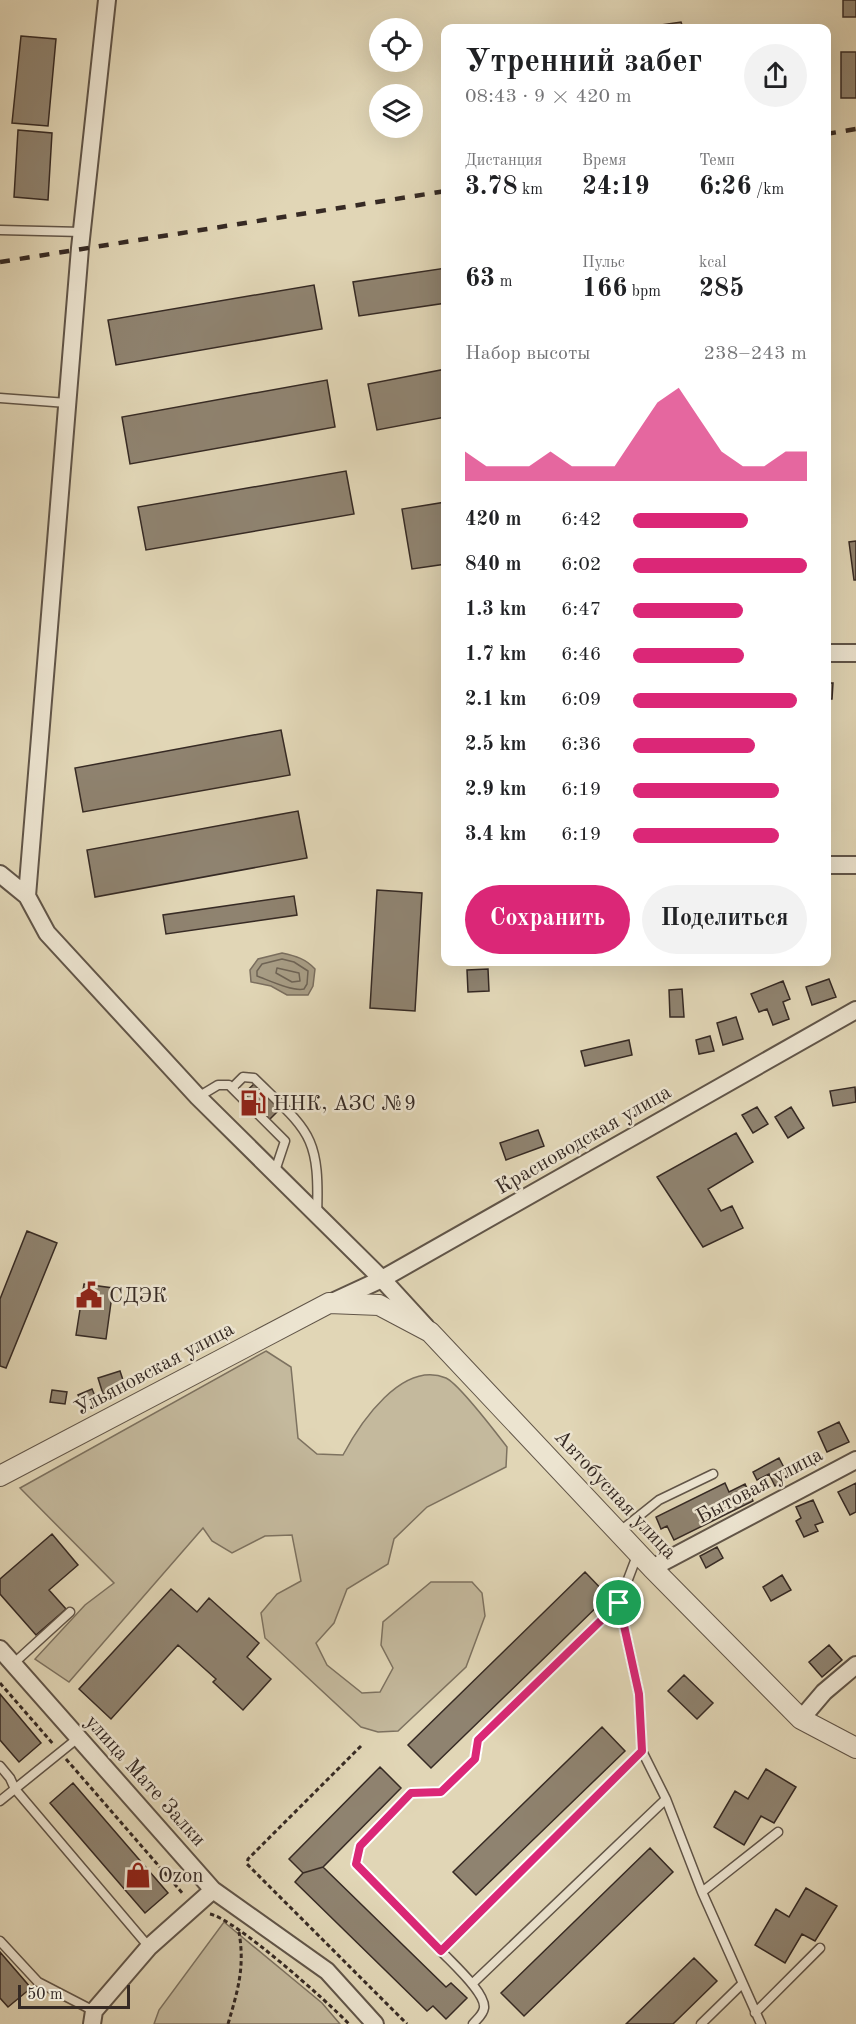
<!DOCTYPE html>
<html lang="ru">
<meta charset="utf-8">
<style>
:root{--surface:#fff;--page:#f2f2f2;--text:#202124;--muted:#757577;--accent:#db2777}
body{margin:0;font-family:"Old Standard TT",serif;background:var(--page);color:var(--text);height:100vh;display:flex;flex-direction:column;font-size:22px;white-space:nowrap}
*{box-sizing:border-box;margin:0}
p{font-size:20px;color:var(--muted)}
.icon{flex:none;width:33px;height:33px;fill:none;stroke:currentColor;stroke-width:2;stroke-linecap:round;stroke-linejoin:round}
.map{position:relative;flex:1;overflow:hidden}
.drawer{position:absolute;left:441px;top:24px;width:390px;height:942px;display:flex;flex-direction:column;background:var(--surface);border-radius:12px;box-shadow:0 6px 24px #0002}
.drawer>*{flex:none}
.fabs{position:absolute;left:369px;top:18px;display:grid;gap:12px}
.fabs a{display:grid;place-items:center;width:54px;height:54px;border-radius:50%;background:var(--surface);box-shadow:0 6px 24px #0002;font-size:30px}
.scale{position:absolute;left:18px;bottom:15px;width:112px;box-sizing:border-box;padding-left:6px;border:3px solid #362a24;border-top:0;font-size:16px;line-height:21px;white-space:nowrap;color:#362a24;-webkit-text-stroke:4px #ece4d0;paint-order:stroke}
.pin{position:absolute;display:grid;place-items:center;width:51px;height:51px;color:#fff;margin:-26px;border:3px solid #fff;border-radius:50%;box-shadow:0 2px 6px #0007}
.round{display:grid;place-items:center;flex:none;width:63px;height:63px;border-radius:32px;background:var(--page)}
.head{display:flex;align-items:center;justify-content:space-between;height:102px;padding:0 24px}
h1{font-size:33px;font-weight:700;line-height:45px}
.figures{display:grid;grid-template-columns:repeat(3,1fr);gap:9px;height:102px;padding:6px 24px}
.figures div{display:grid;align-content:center}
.figures b{font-size:26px;font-weight:700}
.figures small{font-size:16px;font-weight:400}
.figures p{font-size:16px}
.chart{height:168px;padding:12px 24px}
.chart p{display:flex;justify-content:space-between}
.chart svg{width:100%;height:108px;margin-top:6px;fill:var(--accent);opacity:.7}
.button{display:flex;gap:12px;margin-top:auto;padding:12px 24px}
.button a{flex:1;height:69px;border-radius:36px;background:var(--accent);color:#fff;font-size:24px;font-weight:700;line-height:69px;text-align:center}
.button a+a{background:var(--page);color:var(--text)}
ul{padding:0 24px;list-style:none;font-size:20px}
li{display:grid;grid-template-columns:96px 72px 1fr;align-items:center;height:45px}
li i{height:15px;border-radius:8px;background:var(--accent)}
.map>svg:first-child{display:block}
</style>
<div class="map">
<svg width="856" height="2024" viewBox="0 0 856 2024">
<rect width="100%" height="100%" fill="#e1d6b6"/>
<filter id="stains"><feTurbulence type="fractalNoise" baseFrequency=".00333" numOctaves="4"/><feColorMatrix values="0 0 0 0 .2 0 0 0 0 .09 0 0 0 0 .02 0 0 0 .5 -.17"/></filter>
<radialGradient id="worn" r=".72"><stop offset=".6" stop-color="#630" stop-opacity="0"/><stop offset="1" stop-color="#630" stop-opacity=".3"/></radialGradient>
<path fill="#c4b99d" stroke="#7d7260" stroke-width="1.5" d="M266,1351L291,1367L298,1438L317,1454L343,1455C360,1423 402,1360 446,1378C459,1384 497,1434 507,1447L506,1467L427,1507L394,1539L388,1564L347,1589L334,1623L316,1643L327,1665L362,1693L380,1692L393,1668L381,1645L383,1622L431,1582H472L482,1593L485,1616L466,1667L398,1731L378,1732L361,1727L265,1638L261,1613L277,1594L301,1581L292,1535L265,1536L232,1553L212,1541L203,1528L69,1682L35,1659L85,1605L114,1583L20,1488Z
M224,1922L322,2003L340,2024H154L159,2010Z"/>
<path fill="#a79c84" stroke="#7a6e5e" stroke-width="1.5" d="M282,953C296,956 306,959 315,969L313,986L308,995H287L271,986L251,982L250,970L258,959Z"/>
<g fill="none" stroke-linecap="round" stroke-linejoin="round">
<path stroke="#6e6354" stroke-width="1.5" d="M282,959L294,962L308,971L307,984L304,989C293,992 268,980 257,976V971L262,964Z
M277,968L299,973L300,981L292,982L276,973Z"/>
</g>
<path fill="#8f8370" stroke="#362a24" stroke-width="1.5" d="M843,0H856V17H843Z
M681,22L683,28H640Z
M21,36L56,39L48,126L12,123Z
M841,52H856V98H841Z
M18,130L52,133L48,200L14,197Z
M446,268V303L359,316L353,282Z
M314,285L322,329L116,365L108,320Z
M446,369V417L377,430L368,384Z
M327,380L335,427L130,464L122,417Z
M346,471L354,514L146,550L138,507Z
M446,502V564L412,569L402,509Z
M856,541V580H854L849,542Z
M826,683H833L832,699H826Z
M281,730L290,775L83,812L75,768Z
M298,811L307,858L95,897L87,850Z
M377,890L422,893L415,1011L370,1008Z
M294,896L297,915L166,934L163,915Z
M488,969L489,991L468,992L467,970Z
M829,979L836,997L812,1005L806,987Z
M783,981L790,999L783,1002L789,1019L773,1025L767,1009L759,1012L751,994Z
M682,989L684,1017H670L669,990Z
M736,1017L743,1039L723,1045L717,1023Z
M710,1036L714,1051L699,1054L696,1040Z
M629,1040L632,1055L585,1066L581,1051Z
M254,1084L280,1109L268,1121L242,1095Z
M855,1087L856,1102L833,1106L830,1091Z
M757,1107L768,1124L753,1133L742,1115Z
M791,1107L804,1128L788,1138L775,1117Z
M538,1130L544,1146L506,1160L500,1143Z
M736,1133L753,1162L708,1189L721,1211L732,1206L743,1228L703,1247L657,1177Z
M27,1231L57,1243L6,1368L0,1366V1299Z
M84,1284L113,1288L106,1339L76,1335Z
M120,1371L125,1386L103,1394L98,1378Z
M92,1389L95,1396L81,1401L78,1395Z
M52,1390L67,1392L65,1404L50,1402Z
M839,1422L849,1442L827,1452L818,1432Z
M779,1458L789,1477L775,1486L769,1474L757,1480L753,1472Z
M725,1483L729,1492L745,1484L753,1501L674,1540L667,1526L661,1529L656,1517Z
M856,1483V1512L850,1515L838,1492Z
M813,1500L823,1522L815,1525L818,1531L804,1537L796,1521L801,1518L796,1507Z
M52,1534L78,1565L49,1590L66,1609L36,1635L0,1594V1579Z
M717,1547L723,1558L706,1568L700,1556Z
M585,1572L608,1596L431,1768L408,1745Z
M782,1575L791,1590L771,1601L763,1587Z
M171,1589L197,1612L209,1598L259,1643L247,1657L271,1679L243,1710L213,1682L216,1679L178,1645L111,1719L79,1689Z
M829,1645L842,1660L822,1677L809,1662Z
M684,1675L713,1703L697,1719L668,1691Z
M0,1694L41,1743L19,1762L0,1740Z
M602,1727L625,1751L476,1895L453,1872Z
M380,1767L401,1788L323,1867L303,1873L289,1859Z
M766,1769L796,1787L774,1823L761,1816L744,1845L714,1827L735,1791L748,1799Z
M73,1783L168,1893L145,1913L50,1803Z
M650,1848L673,1872L524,2016L501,1993Z
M323,1867L446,1987L451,1983L467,1998L446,2019L433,2006L427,2011L295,1882L303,1873Z
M806,1888L837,1906L815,1941L802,1934L785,1963L755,1945L776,1909L789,1917Z
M0,1952L31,1988L8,2007L0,1998Z
M694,1958L717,1981L673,2024H626Z"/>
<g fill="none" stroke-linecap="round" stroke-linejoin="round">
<g stroke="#615548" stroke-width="11">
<path id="service" d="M0,230L82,232
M0,398L67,403
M232,1088L243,1077L254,1078C309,1132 320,1134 317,1215
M198,1097L218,1085H229L285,1141L274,1174
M619,1532L659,1500L713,1474
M638,1553L619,1603L639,1694L642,1751L666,1799L702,1892L761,2024
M13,1664L70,1612
M0,1766L10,1778L15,1789L149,1947
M0,1801L78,1738
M702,1892L778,1832
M0,1941L38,1982L94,2011
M441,1951L356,1864L360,1846L411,1793L441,1792L475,1759L478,1740L619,1603
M472,1984L666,1799
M755,2013L820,1948
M473,2024C477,2019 483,2015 484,2008C486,1993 452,1963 441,1951L642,1751
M701,2024L742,1984"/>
</g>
<g stroke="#615548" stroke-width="20">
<path id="minor" d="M107,0L80,248L27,896L47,933L198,1097L382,1279L426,1327
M826,653H856
M826,865H856
M0,874L27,896
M330,1303L382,1279L856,1010
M652,1568L856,1460
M0,1649L213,1890L327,1971L375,2024
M801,1719L824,1692L856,1665
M92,2024L94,2011L149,1947L213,1890"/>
</g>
<g stroke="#615548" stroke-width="22">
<path id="tertiary" d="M0,1476L329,1303L379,1305L430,1332L652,1568L801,1719L856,1748"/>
</g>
<path stroke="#362a24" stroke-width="3" stroke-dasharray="4.5 3" stroke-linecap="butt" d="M0,1683L54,1745
M361,1746L248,1859L247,1864L407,2024
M66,1759L184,1895
M210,1914C235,1919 328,2002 349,2024
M228,2024C238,1990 245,1967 239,1932"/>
<use href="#service" stroke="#ece4d0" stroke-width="8"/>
<use href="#minor" stroke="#ece4d0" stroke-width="16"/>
<use href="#tertiary" stroke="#ece4d0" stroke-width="20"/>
<path stroke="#362a24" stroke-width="4.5" stroke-dasharray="10 10" stroke-linecap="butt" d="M826,134L856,129
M0,262L446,191"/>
</g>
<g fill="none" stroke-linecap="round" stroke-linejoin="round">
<g stroke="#fff" stroke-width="12">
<path id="route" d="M619,1603L639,1694L642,1751L441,1951L356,1864L360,1846L411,1793L441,1792L475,1759L478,1740Z"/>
</g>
<use href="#route" stroke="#db2777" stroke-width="8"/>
</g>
<defs>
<g id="fuel-bare" transform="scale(2.07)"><path d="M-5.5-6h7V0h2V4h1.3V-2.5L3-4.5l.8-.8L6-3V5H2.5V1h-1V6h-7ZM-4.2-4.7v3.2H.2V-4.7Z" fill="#8f2418" stroke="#ece4d0" stroke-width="2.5" paint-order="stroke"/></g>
<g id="civic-bare" transform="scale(2.07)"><path d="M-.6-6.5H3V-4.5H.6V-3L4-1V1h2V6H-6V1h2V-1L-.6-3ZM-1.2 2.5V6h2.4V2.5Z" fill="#8f2418" stroke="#ece4d0" stroke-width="2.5" paint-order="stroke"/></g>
<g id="shop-bare" transform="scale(2.07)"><path d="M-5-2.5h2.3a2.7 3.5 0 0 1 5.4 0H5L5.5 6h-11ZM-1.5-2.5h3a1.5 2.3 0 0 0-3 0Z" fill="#8f2418" stroke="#ece4d0" stroke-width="2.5" paint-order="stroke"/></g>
</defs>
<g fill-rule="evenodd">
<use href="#fuel-bare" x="253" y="1103"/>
<use href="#civic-bare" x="89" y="1295"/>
<use href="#shop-bare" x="138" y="1875"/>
</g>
<g text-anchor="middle" stroke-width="5" stroke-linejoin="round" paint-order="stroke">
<g font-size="21" fill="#362a24" stroke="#ece4d0" text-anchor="start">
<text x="273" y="1110">ННК, АЗС №9</text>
<text x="109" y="1302">СДЭК</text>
<text x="158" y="1882">Ozon</text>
</g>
<g font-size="21" fill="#362a24" stroke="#ece4d0">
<text transform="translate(583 1139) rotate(-30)" y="7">Красноводская улица</text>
<text transform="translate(154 1368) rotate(-28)" y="7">Ульяновская улица</text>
<text transform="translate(759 1485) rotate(-28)" y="7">Бытовая улица</text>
<text transform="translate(616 1494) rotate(47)" y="7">Автобусная улица</text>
<text transform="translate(146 1780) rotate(48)" y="7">улица Мате Залки</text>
</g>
</g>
<rect width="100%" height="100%" filter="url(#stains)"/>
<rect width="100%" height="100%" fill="url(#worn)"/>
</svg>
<div class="fabs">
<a><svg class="icon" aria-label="locate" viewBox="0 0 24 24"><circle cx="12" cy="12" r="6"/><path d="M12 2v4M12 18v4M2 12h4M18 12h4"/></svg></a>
<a><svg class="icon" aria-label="layers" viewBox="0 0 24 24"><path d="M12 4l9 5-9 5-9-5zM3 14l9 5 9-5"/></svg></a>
</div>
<div class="scale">50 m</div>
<div class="pin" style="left:619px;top:1603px;background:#1e9e55"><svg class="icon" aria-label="arrive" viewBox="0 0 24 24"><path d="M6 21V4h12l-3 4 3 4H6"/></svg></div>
<section class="drawer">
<div class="head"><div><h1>Утренний забег</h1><p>08:43 · 9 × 420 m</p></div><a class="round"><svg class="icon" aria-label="share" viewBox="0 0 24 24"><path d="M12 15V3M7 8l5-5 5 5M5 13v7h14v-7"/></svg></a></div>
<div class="figures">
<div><p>Дистанция</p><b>3.78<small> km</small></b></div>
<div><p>Время</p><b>24:19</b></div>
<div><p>Темп</p><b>6:26<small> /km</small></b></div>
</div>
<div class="figures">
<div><b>63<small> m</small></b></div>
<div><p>Пульс</p><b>166<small> bpm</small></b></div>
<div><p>kcal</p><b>285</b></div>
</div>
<div class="chart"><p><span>Набор высоты</span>238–243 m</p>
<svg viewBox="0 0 160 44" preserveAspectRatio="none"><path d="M0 44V32L10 38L20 38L30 38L40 32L50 38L60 38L70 38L80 25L90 12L100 6L110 19L120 32L130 38L140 38L150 32L160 32V44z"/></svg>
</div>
<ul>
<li><b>420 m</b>6:42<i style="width:66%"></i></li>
<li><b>840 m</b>6:02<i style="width:100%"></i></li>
<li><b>1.3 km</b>6:47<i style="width:63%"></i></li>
<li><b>1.7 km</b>6:46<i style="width:64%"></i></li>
<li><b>2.1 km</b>6:09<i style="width:94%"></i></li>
<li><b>2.5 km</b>6:36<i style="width:70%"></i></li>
<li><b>2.9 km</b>6:19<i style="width:84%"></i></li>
<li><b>3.4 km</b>6:19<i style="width:84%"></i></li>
</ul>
<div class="button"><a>Сохранить</a><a>Поделиться</a></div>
</section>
</div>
